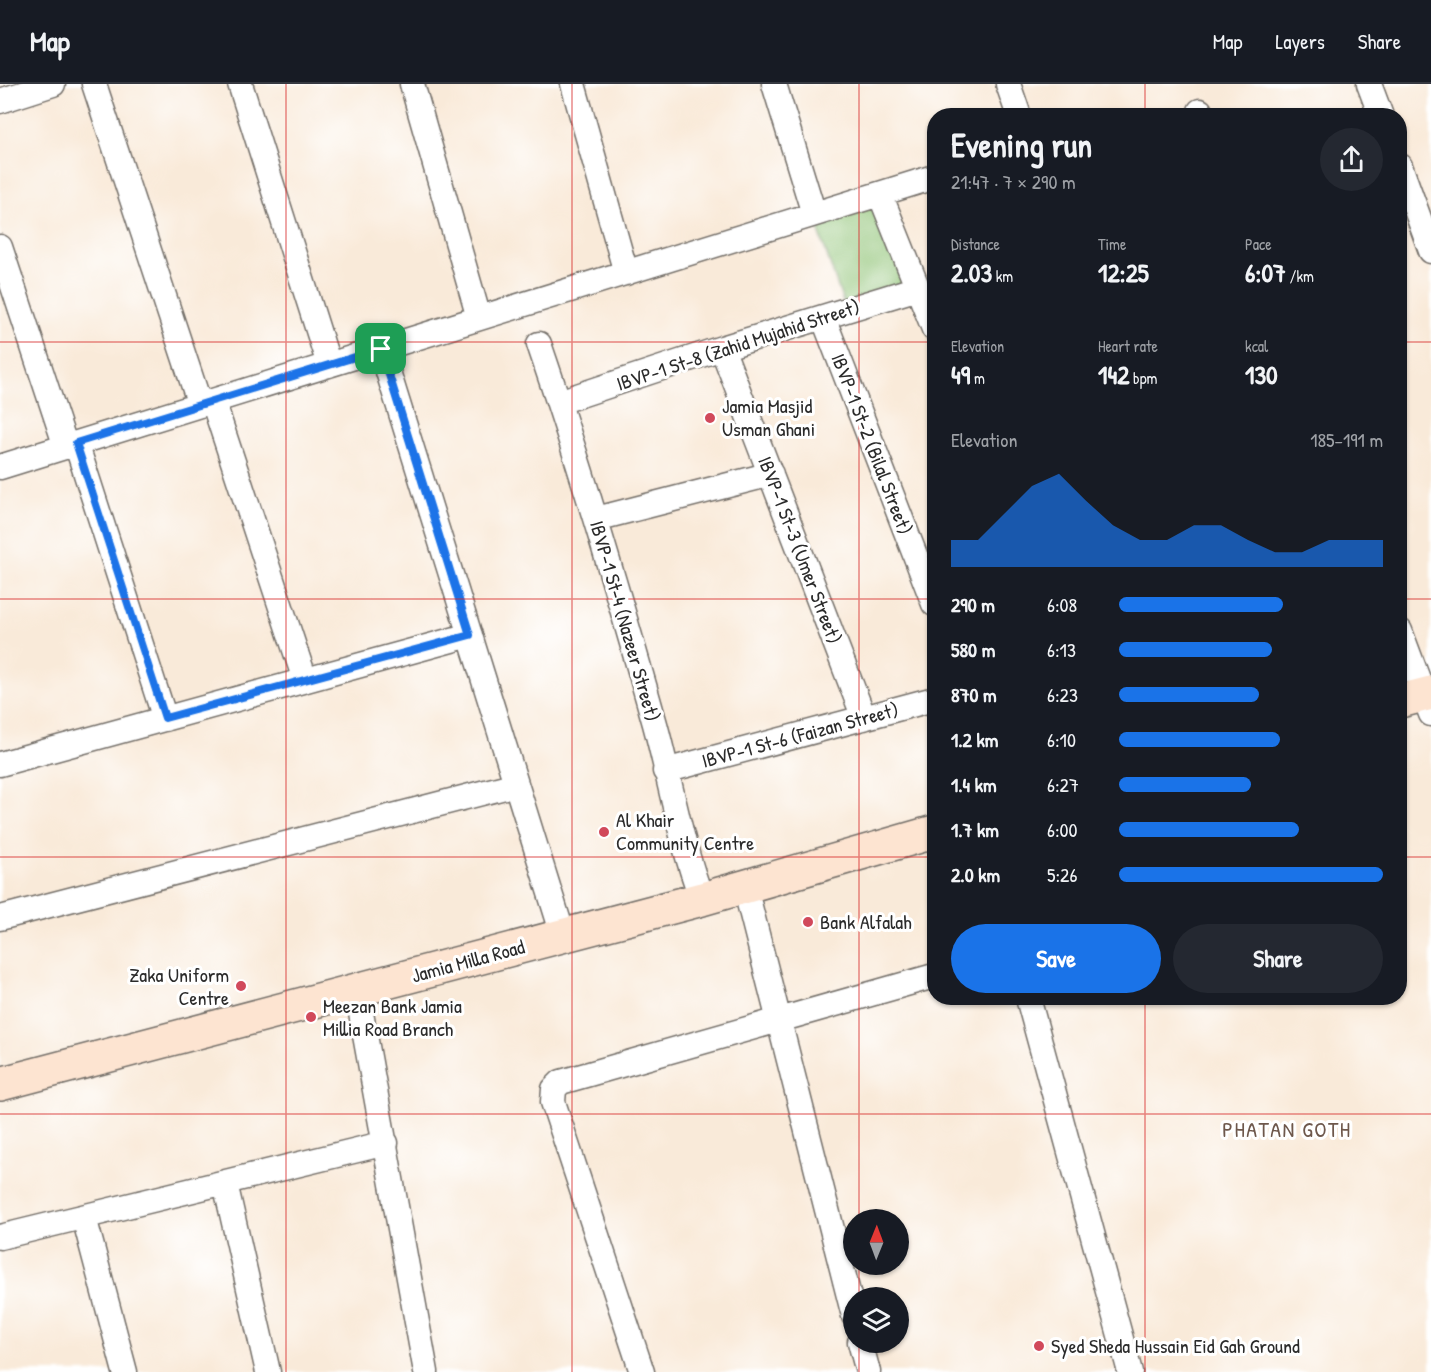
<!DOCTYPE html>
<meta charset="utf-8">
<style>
:root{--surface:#171b24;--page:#242831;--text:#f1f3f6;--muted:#9ea1a6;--line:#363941;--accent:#1a73e8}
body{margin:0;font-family:"Patrick Hand",sans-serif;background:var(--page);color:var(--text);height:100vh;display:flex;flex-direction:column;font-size:22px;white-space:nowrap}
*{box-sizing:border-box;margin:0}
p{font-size:20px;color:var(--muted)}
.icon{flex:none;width:33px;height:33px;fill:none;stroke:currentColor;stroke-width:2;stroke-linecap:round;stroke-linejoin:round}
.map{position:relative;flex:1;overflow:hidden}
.drawer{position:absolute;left:927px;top:24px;width:480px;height:897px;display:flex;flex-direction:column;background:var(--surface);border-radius:24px;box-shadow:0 2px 4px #0004}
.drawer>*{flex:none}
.needle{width:39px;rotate:1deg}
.tools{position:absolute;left:843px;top:1125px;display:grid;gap:12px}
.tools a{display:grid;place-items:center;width:66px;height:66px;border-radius:50%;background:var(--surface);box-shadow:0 2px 4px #0004;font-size:30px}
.pin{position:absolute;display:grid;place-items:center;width:51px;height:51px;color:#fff;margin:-26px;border-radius:12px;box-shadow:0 3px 9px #0006}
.round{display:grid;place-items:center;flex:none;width:63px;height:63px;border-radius:32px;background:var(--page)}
.headline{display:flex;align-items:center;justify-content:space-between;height:102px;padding:0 24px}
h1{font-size:33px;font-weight:700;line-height:45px}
.figures{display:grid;grid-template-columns:repeat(3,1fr);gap:9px;height:102px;padding:6px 24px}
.figures div{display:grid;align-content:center}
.figures b{font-size:26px;font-weight:700}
.figures small{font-size:16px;font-weight:400}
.figures p{font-size:16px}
.chart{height:168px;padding:12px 24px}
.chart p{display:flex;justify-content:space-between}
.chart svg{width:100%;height:108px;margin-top:6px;fill:var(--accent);opacity:.7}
.button{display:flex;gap:12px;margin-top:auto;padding:12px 24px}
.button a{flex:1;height:69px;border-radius:36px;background:var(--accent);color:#fff;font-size:24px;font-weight:700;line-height:69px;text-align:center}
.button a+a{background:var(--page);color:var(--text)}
ul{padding:0 24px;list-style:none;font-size:20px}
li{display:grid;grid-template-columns:96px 72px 1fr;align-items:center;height:45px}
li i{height:15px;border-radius:8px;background:var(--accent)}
header{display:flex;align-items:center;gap:36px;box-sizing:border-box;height:84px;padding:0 30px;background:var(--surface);border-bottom:2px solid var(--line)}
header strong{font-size:28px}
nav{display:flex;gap:33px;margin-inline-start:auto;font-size:21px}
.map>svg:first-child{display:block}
</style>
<header>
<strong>Map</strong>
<nav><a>Map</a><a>Layers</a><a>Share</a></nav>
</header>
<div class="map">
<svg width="1431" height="1288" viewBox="0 0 1431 1288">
<rect width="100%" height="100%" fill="#fff"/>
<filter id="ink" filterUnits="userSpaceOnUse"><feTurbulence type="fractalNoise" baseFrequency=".0167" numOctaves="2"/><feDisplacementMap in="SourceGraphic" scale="12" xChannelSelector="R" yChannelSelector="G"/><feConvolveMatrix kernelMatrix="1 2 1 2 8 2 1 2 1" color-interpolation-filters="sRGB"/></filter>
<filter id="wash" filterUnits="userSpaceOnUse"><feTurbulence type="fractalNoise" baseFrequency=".008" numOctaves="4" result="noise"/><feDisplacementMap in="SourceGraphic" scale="24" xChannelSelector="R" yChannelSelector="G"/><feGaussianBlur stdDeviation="1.35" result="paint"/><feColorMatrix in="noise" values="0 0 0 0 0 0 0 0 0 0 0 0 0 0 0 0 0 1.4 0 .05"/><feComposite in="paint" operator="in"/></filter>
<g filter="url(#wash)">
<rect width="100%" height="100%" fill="#f9ead9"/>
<path fill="#8fc375" stroke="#5d7750" stroke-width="1.5" d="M878,117L909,203L844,221L816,138Z"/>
</g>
<g filter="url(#ink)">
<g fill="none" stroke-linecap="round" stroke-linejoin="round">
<g stroke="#736e68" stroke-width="27">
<path id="street" d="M94,0L200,321
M240,0L329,281
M412,0L479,234
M573,0L626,189
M774,0L814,130
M1008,0L1019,32
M1369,0L1381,32
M0,17L53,0
M1200,27L1202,32
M1400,82L1431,167
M880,110L934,245
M0,163L66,363
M823,233L934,520
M539,260C582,385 619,512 655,640C671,699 680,758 702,815
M722,264L864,634
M381,265L563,851
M213,317L305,596
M559,318L722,264L918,204
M76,359L165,635
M0,383L934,93
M596,435L771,390
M1400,547L1431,630
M0,680L470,551
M665,687L934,615
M745,803L854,1232
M0,834L516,700
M357,907L426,1288
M1028,914L1130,1288
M225,1099L268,1288
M84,1133L125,1288
M0,1153L386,1059
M860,1258L868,1288
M642,1288L553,1018L554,1005L561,998L934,892"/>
</g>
<g stroke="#736e68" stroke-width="36">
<path id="secondary" d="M1400,617L1431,609
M0,1000L702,815L934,748"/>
</g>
<use href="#street" stroke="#fff" stroke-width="24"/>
<use href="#secondary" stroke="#fde4d1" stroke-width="33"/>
</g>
</g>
<g fill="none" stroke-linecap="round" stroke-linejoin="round" filter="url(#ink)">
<g stroke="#fff" stroke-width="12">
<path id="route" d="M381,265L470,551L165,634L76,359Z"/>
</g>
<use href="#route" stroke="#1a73e8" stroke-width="8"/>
</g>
<path fill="none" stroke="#d62828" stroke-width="1.5" stroke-opacity="0.55" d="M286,0V1288M572,0V1288M859,0V1136M1145,0V32M0,258H934M1400,258H1431M0,515H934M1400,515H1431M0,773H934M1400,773H1431M1145,914V1288M0,1030H1431M859,1180V1214M859,1258V1288"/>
<g fill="#d1495b" stroke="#fff" stroke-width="2">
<circle cx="710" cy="334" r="6"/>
<circle cx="604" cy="748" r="6"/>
<circle cx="808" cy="838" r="6"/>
<circle cx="241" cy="902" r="6"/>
<circle cx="311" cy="933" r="6"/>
<circle cx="1039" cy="1262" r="6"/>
</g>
<g text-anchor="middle" stroke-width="6" stroke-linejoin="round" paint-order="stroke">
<g font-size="20" fill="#2b2b2b" stroke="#fff">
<text transform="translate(738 261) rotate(-18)" y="7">IBVP-1 St-8 (Zahid Mujahid Street)</text>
<text transform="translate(872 360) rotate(69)" y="7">IBVP-1 St-2 (Bilal Street)</text>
<text transform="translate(800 466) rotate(69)" y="7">IBVP-1 St-3 (Umer Street)</text>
<text transform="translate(625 537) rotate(74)" y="7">IBVP-1 St-4 (Nazeer Street)</text>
<text transform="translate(800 651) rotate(-15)" y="7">IBVP-1 St-6 (Faizan Street)</text>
<text transform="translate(468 877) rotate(-15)" y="7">Jamia Milla Road</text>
</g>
<g font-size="20" fill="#2b2b2b" stroke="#fff" text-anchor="start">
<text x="722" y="329">Jamia Masjid<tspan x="722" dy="23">Usman Ghani</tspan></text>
<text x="616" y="743">Al Khair<tspan x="616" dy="23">Community Centre</tspan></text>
<text x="820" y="845">Bank Alfalah</text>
<text x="229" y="898" text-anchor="end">Zaka Uniform<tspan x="229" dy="23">Centre</tspan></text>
<text x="323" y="929">Meezan Bank Jamia<tspan x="323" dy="23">Millia Road Branch</tspan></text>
<text x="1051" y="1269">Syed Sheda Hussain Eid Gah Ground</text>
</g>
<g font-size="22" letter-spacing="1.5" fill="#6e584c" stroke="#fff">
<text x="1287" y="1053">PHATAN GOTH</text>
</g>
</g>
</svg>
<div class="tools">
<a><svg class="needle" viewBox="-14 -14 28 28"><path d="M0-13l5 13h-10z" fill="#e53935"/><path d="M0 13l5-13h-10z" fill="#9ea1a6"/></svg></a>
<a><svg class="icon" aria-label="layers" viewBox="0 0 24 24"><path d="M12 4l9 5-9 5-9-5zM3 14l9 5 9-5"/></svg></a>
</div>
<div class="pin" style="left:381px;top:265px;background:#1e9e55"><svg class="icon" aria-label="arrive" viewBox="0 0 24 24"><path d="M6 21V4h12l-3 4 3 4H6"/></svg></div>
<section class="drawer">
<div class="headline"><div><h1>Evening run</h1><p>21:47 · 7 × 290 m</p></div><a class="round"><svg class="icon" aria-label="share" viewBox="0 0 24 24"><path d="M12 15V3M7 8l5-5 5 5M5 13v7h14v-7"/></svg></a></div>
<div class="figures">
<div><p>Distance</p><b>2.03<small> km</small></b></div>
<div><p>Time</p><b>12:25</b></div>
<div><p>Pace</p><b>6:07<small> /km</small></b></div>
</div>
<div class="figures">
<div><p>Elevation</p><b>49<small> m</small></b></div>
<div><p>Heart rate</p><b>142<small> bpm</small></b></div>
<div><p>kcal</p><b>130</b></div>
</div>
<div class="chart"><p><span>Elevation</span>185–191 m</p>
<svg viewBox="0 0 160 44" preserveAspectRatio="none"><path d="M0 44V33L10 33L20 22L30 11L40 6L50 17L60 27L70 33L80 33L90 27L100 27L110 33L120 38L130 38L140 33L150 33L160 33V44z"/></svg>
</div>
<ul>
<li><b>290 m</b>6:08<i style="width:62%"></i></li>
<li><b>580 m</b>6:13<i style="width:58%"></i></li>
<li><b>870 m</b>6:23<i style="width:53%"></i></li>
<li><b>1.2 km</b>6:10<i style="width:61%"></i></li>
<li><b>1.4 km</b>6:27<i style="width:50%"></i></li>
<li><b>1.7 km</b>6:00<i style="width:68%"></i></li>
<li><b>2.0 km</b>5:26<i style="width:100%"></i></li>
</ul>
<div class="button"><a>Save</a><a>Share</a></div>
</section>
</div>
